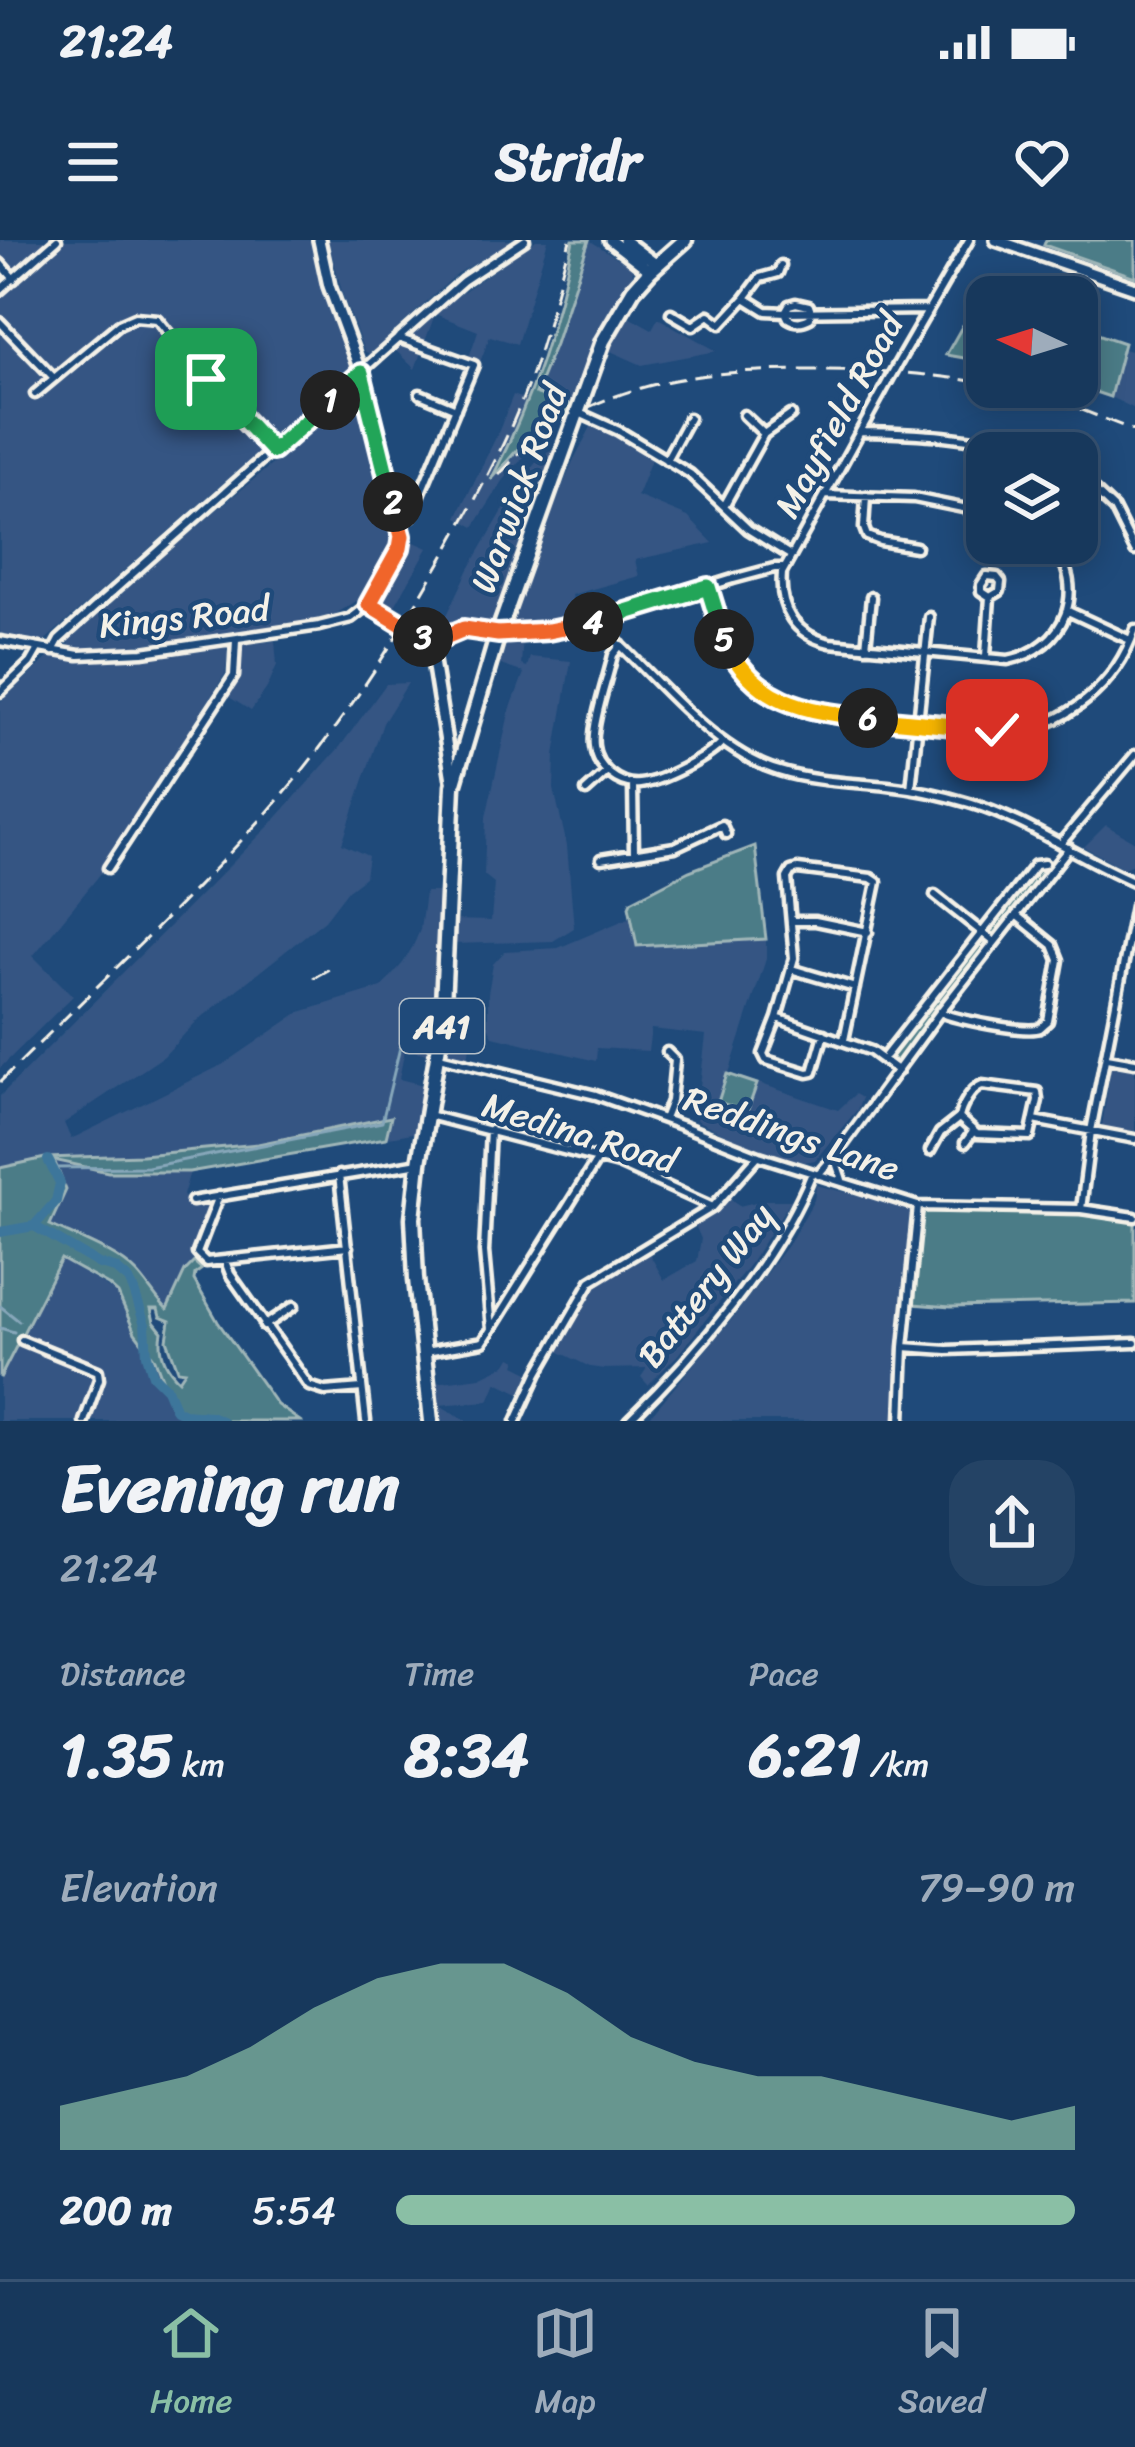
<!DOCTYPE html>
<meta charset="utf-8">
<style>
:root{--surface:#17385c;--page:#244365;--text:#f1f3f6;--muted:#9eacbb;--line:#365272;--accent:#8abfa5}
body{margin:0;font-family:Sriracha,sans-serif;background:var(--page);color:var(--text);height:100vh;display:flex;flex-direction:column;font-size:45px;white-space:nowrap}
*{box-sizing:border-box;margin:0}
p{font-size:39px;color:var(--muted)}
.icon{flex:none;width:66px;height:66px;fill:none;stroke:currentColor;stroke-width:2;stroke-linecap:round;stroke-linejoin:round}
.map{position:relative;height:1181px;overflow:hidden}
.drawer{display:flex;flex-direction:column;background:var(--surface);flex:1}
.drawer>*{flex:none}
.needle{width:78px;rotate:274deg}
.fabs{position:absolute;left:966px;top:36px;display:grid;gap:24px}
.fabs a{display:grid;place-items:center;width:132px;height:132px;border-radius:24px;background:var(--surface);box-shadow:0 6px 30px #0003,0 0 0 3px var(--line);font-size:60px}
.pin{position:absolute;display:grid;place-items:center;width:102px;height:102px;color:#fff;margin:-51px;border-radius:24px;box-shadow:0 6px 18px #0006}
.km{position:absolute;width:60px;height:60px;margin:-30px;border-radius:50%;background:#222;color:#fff;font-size:33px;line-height:60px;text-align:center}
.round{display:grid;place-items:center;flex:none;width:126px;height:126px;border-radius:36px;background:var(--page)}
.overview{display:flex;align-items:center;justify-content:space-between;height:204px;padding:0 60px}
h1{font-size:66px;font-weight:800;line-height:90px}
.figures{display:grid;grid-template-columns:repeat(3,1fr);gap:18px;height:204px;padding:12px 60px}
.figures div{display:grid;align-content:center}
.figures b{font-size:60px;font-weight:800}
.figures small{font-size:33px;font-weight:400}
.figures p{font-size:33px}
.chart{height:336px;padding:24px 60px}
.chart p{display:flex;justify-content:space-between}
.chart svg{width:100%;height:216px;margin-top:12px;fill:var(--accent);opacity:.7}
ul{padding:0 60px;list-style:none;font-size:39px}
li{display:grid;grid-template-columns:192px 144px 1fr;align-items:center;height:90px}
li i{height:30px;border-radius:15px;background:var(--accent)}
.status{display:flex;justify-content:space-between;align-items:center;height:84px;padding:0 60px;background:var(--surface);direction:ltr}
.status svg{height:33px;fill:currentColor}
header{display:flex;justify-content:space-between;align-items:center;height:156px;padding:0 60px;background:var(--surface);font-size:54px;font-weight:800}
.tab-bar{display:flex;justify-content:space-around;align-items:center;height:168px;border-top:3px solid var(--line);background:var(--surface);font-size:33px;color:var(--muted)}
.tab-bar a{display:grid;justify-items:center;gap:6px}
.tab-bar .current{color:var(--accent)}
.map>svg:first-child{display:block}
</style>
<div class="status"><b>21:24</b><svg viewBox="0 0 49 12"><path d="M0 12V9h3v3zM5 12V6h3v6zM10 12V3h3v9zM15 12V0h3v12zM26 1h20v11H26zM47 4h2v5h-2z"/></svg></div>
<header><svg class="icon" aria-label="menu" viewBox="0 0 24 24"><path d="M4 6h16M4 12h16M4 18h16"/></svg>Stridr<svg class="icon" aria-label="heart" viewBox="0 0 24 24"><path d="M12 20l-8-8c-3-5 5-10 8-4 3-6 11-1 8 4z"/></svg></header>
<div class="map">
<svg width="1135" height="1181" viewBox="0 0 1135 1181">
<rect width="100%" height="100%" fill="#1f4a7a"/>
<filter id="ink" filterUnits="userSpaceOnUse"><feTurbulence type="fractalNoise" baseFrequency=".00833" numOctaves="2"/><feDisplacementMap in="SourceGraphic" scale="24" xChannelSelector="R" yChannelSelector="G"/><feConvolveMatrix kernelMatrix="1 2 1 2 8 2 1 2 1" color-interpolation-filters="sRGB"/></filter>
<g filter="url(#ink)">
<path fill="#345583" d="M0,0H312L327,62L351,127L349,132L41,404L0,393Z
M328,0H515L457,34L370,114L364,111L343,56Z
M536,0H548L517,104L490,96L480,122L469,117L478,91L435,74L415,129L393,108L433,73Z
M589,0L632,27L633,34L606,75L571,165L535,153L555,104Z
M625,74L652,89L658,78L717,111L642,125L606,109Z
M1123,109L1135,112V169L1110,157Z
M353,149L358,151L395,296L358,360L334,375L284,387L106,409L69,408L68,401L207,278L288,211Z
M513,155L527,160L495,235L531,196L548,183L553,191L522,219L503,241L474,287L457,277L498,193Z
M592,185L615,195L652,217L637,256L688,277L713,303L635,320L639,336L571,355L577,381L511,386L509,383L526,334L573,221Z
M555,209L495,382L462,385L438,394L469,329L518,245L542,215Z
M408,299L428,308L392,371L378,360Z
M506,397H523L521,425L527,427L530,417L571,421L555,515L554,549L567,606L574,688L553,701L451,704L452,680L491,681L494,643L484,635L486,577L509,473L524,433L495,423Z
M275,401L277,425L267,448L251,471L226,455L240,431L241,404Z
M226,405L228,415L225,434L102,632L33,716L73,756L0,828V462L49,417L81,420L129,418Z
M408,443L383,483L342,604L368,616L365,637L348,650L325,680L196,782L164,816L64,883L71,899L224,824L300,772L382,747L403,723L413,706L420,690L425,652H438L433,815L405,809L399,839L428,846L418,892L190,932L183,955L189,965L206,962L212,964L190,1013L194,1022L185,1032L167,1071L150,1053L135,1030L100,1008L49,985L53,919L0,928V856L269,586L339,508L386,444Z
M1106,585L1135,602V623L1123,628L1084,607Z
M631,677L637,706L766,699V719L729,833L838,870L855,854L862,858L857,870L815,920L805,922L757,910L696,880L706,795L651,789L648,811L597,808L596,821L493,796L488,786V753L493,724L505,711L558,708Z
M448,770L469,771V778L474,779L468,819L444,812Z
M1111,827L1135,830V893L1102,886Z
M816,945L910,968L896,1124L895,1181H646L732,1079L791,1000L814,960Z
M728,956L739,966L764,960H791L749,1025L677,1116L648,1145L641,1137L647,1128L604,1129L590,1127L556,1110L595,1044L649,1013L664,1040L697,1021L701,999L695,985Z
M60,1019L118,1054L135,1093L155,1118L164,1148L189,1178L210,1181H0V1138Z
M511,1117L517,1120L515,1125L531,1133L520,1153L497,1142L489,1161L439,1165L468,1181H438L435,1143L480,1137L507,1124Z"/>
<path fill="#4c7c87" stroke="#a0b6b8" stroke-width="3" fill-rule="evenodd" d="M573,0H589L555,104L535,153L573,166C563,177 545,184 532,195C517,208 505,225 491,240C530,164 557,84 573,0Z
M1046,0H1135V37L1044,5Z
M990,37L1050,57H987V122L946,115Z
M1077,87L1124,103L1110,157L1077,146Z
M1035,490C1022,515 998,517 980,496Z
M755,606L766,699L637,706L629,666L631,661L689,631Z
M1045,626L1049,630L995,693L988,694L986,689L1036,627Z
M981,696L987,703L899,822L889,816Z
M727,834L757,844L747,872L718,862Z
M391,877L386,898L189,932H108L54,920L66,950L50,985C75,997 117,1012 136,1032C147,1043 155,1058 167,1070L185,1031L194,1022L202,1029L195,1034L194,1040L218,1082L277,1165L300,1181H211L189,1178L172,1165L155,1119L135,1093L118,1054L108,1045L61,1019L0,1138V928L45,918L142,915L258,904ZM151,1069H158L160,1077L170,1081L167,1100L178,1130L185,1131L179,1140C165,1127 158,1112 162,1092L154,1082Z
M921,970L1068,973L1135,982V1063L951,1067L913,1064Z"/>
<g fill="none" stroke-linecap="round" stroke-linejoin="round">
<path stroke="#87a7ba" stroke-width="3" d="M54,928L148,927L382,882L401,803L433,770
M0,1066L19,1081
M0,1088L14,1092"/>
<path stroke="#3e769b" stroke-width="10" d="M34,986L56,961L60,943L48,920
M0,992L34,986L99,1024L115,1028L129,1040L134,1051L145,1085L147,1115L153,1135L167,1149L176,1170L184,1174L210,1176L222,1181"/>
<g stroke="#f4f1e8" stroke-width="15">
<path id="minor" d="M0,23L14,39
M781,25L778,33L760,38L745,58L766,71L785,72L788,78C796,83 802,82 810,78L811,72
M0,50L57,0
M811,72L809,66L796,63L789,65L785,72L927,70
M671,73L693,86L709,75L721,84L745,58
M0,82L54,138
M398,98L474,125L411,276L399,284
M902,116L969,0
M888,141L782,333C779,369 794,395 830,403L1008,420C1066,409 1089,348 1051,303
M35,154L119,84L135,77L157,79L206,139L273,211
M420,154L456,169
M577,172L619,191L690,234L748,289L790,315
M744,175L764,194
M860,192C918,193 972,195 1028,213
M666,220L689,178
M1077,234L1114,269L1135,311
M825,255L914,258L987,273
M866,256L864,288L867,296L880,301L916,307
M724,266L764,194L791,175
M708,347C721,387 729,423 764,449C799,476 845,475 887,480C926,484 967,492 1006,491C1066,489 1117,444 1135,389
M1068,371L1130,400
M578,387L604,392L615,400C663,445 715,512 779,531C814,542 851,542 888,546C916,549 943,555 969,563C1029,581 1078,618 1135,642
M498,394L578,387L733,339L774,328H784
M615,400L617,382L621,376
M0,401L79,415L143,412L319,386L351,378L369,364
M621,405L613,415C608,438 591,485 594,506C596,528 619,546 640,544C660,542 710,517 722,502
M866,407L871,357
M53,411L59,400L93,369L463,41L525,0
M986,416L990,357L981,351V345L987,336L997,337L1001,342L1000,351L990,357
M0,452L30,423L38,409
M633,544L634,613
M911,549L929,377
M586,551L607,532
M1061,603L1135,515
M601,619L675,607L722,585L726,594
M108,628L234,436L236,400
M935,655L994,702
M794,681H815L868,692
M791,729L855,748
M940,772C955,779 1027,794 1040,788C1043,786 1045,783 1048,781L1059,720L1053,705L1016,675
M777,778L763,814L766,820L808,833L813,832L824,794
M844,800L877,642L871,638L798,629L791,631L787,638L794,718L777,778L871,811L898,831
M886,815L1035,625L1044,624
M439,817L596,855L683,886L759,916L918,966L1081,969L1135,977
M1107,818L1135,823
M982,845L1037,852L1038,860L1030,896L977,894L959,878C961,867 971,849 982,845Z
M428,875L618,924L713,967
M664,879L671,861L675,820L667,812
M1034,880L1135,899
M490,890L484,1012L491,1089
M965,903L973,892
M930,911L940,893L959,878
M839,913L837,925L842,940
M339,935L366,1181
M818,935L840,909L940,772L1069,608
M219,956L197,1013L206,1022L348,1007
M192,961L419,923
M1081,969L1091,891L1135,666
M225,1021L230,1034L309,1146L325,1151L362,1148
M264,1086L294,1066
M22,1100L98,1131L99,1139L84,1181
M904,1107L947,1110L1135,1103
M425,1112L483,1102L598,918
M516,1181L538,1133L591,1041L713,967L757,917
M628,1181C697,1114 776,1022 812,933
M901,1181L904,1107L918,966"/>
</g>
<g stroke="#f4f1e8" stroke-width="18">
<path id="major" d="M319,0L329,46L361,133L402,296L400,308L369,364L376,368
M610,0L650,31
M624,0L657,25
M996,0L1135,48
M452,540L430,402L464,389L498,394"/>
</g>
<g stroke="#f4f1e8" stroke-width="21">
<path id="highway" d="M431,1181L416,1039L413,978L419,923L442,787L453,546L498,394L603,101L633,50L650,31L685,0"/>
</g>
<use href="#minor" stroke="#1f4a7a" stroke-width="6"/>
<use href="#major" stroke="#1f4a7a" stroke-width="9"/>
<use href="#highway" stroke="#1f4a7a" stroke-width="12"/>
<path stroke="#f4f1e8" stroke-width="3" stroke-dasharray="18 9" stroke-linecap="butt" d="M1002,147L1072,166L1135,191
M589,167C664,133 737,130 818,130C875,130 931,133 987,144
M499,235L530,201L571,173
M313,738L329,729
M0,842C89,754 180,668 264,576C333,499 390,410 441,321C471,268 501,214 523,158C543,106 556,53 570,0"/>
<g stroke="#f4f1e8" stroke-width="15" stroke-linecap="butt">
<path id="minor-bridge" d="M888,141L902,116"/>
</g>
<g stroke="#f4f1e8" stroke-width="18" stroke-linecap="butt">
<path id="major-bridge" d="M376,368L430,402"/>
</g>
<use href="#minor-bridge" stroke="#1f4a7a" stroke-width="6"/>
<use href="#major-bridge" stroke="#1f4a7a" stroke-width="9"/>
</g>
</g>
<g fill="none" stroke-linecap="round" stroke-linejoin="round" filter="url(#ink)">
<g stroke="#fff" stroke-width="24">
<path id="split-1" d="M206,139L273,211L330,160"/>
</g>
<g stroke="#fff" stroke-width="24">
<path id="split-2" d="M330,160L361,133L393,262"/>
</g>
<g stroke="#fff" stroke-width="24">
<path id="split-3" d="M393,262L402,296L400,308L369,364L423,397"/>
</g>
<g stroke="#fff" stroke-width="24">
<path id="split-4" d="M423,397L435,401L464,389L498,394L548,391L593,382"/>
</g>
<g stroke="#fff" stroke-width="24">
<path id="split-5" d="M593,382L708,347L724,399"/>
</g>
<g stroke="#fff" stroke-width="24">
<path id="split-6" d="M724,399C754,463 805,471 868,478"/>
</g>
<g stroke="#fff" stroke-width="24">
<path id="split-7" d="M868,478L997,490"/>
</g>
<use href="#split-1" stroke="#22a559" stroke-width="15"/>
<use href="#split-2" stroke="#22a559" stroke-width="15"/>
<use href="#split-3" stroke="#f0652b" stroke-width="15"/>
<use href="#split-4" stroke="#f0652b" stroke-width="15"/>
<use href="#split-5" stroke="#22a559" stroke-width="15"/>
<use href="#split-6" stroke="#f5b400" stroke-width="15"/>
<use href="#split-7" stroke="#f5b400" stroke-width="15"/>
</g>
<g text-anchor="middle" stroke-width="9" stroke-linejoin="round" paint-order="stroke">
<rect fill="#1f4a7a" stroke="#b4bfc7" stroke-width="3" x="400" y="759" width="84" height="54" rx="9"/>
<g font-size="33" font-weight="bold" fill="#f4f1e8">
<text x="442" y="798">A41</text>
</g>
<g font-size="36" fill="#f4f1e8" stroke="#1f4a7a">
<text transform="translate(838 175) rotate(-61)" y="13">Mayfield Road</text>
<text transform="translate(518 248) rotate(-70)" y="13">Warwick Road</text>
<text transform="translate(184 376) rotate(-6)" y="13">Kings Road</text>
<text transform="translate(580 892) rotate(17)" y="13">Medina Road</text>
<text transform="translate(792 893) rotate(19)" y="13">Reddings Lane</text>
<text transform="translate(705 1045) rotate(-52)" y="13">Battery Way</text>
</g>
</g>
</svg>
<div class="fabs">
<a><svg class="needle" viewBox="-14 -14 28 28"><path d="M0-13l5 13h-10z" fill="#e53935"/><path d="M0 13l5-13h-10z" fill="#9eacbb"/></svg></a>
<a><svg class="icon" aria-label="layers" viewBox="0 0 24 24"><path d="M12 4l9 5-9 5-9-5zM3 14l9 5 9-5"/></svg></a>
</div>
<div class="pin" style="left:206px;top:139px;background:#1e9e55"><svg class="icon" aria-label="arrive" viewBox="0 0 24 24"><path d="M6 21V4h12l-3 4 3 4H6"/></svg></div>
<div class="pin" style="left:997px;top:490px;background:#d93025"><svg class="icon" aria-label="check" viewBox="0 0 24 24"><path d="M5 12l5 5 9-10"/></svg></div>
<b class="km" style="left:330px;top:160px">1</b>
<b class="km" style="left:393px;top:262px">2</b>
<b class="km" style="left:423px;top:397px">3</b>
<b class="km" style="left:593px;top:382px">4</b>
<b class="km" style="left:724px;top:399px">5</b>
<b class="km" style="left:868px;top:478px">6</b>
</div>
<section class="drawer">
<div class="overview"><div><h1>Evening run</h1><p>21:24</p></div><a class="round"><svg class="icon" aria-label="share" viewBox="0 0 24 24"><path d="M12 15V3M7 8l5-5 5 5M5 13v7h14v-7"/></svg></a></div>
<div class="figures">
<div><p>Distance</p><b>1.35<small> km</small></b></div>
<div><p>Time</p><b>8:34</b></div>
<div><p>Pace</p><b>6:21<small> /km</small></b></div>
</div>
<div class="chart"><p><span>Elevation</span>79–90 m</p>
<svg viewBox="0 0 160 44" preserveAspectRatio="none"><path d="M0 44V35L10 32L20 29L30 23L40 15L50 9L60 6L70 6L80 12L90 21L100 26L110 29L120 29L130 32L140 35L150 38L160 35V44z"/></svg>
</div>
<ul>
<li><b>200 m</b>5:54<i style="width:100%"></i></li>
</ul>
</section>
<nav class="tab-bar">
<a class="current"><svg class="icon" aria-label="home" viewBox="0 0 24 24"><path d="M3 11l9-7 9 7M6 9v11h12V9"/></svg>Home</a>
<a><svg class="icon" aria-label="map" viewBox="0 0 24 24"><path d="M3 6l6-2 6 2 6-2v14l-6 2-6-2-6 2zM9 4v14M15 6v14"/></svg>Map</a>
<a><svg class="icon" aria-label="saved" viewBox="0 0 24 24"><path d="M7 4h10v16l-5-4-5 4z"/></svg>Saved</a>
</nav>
